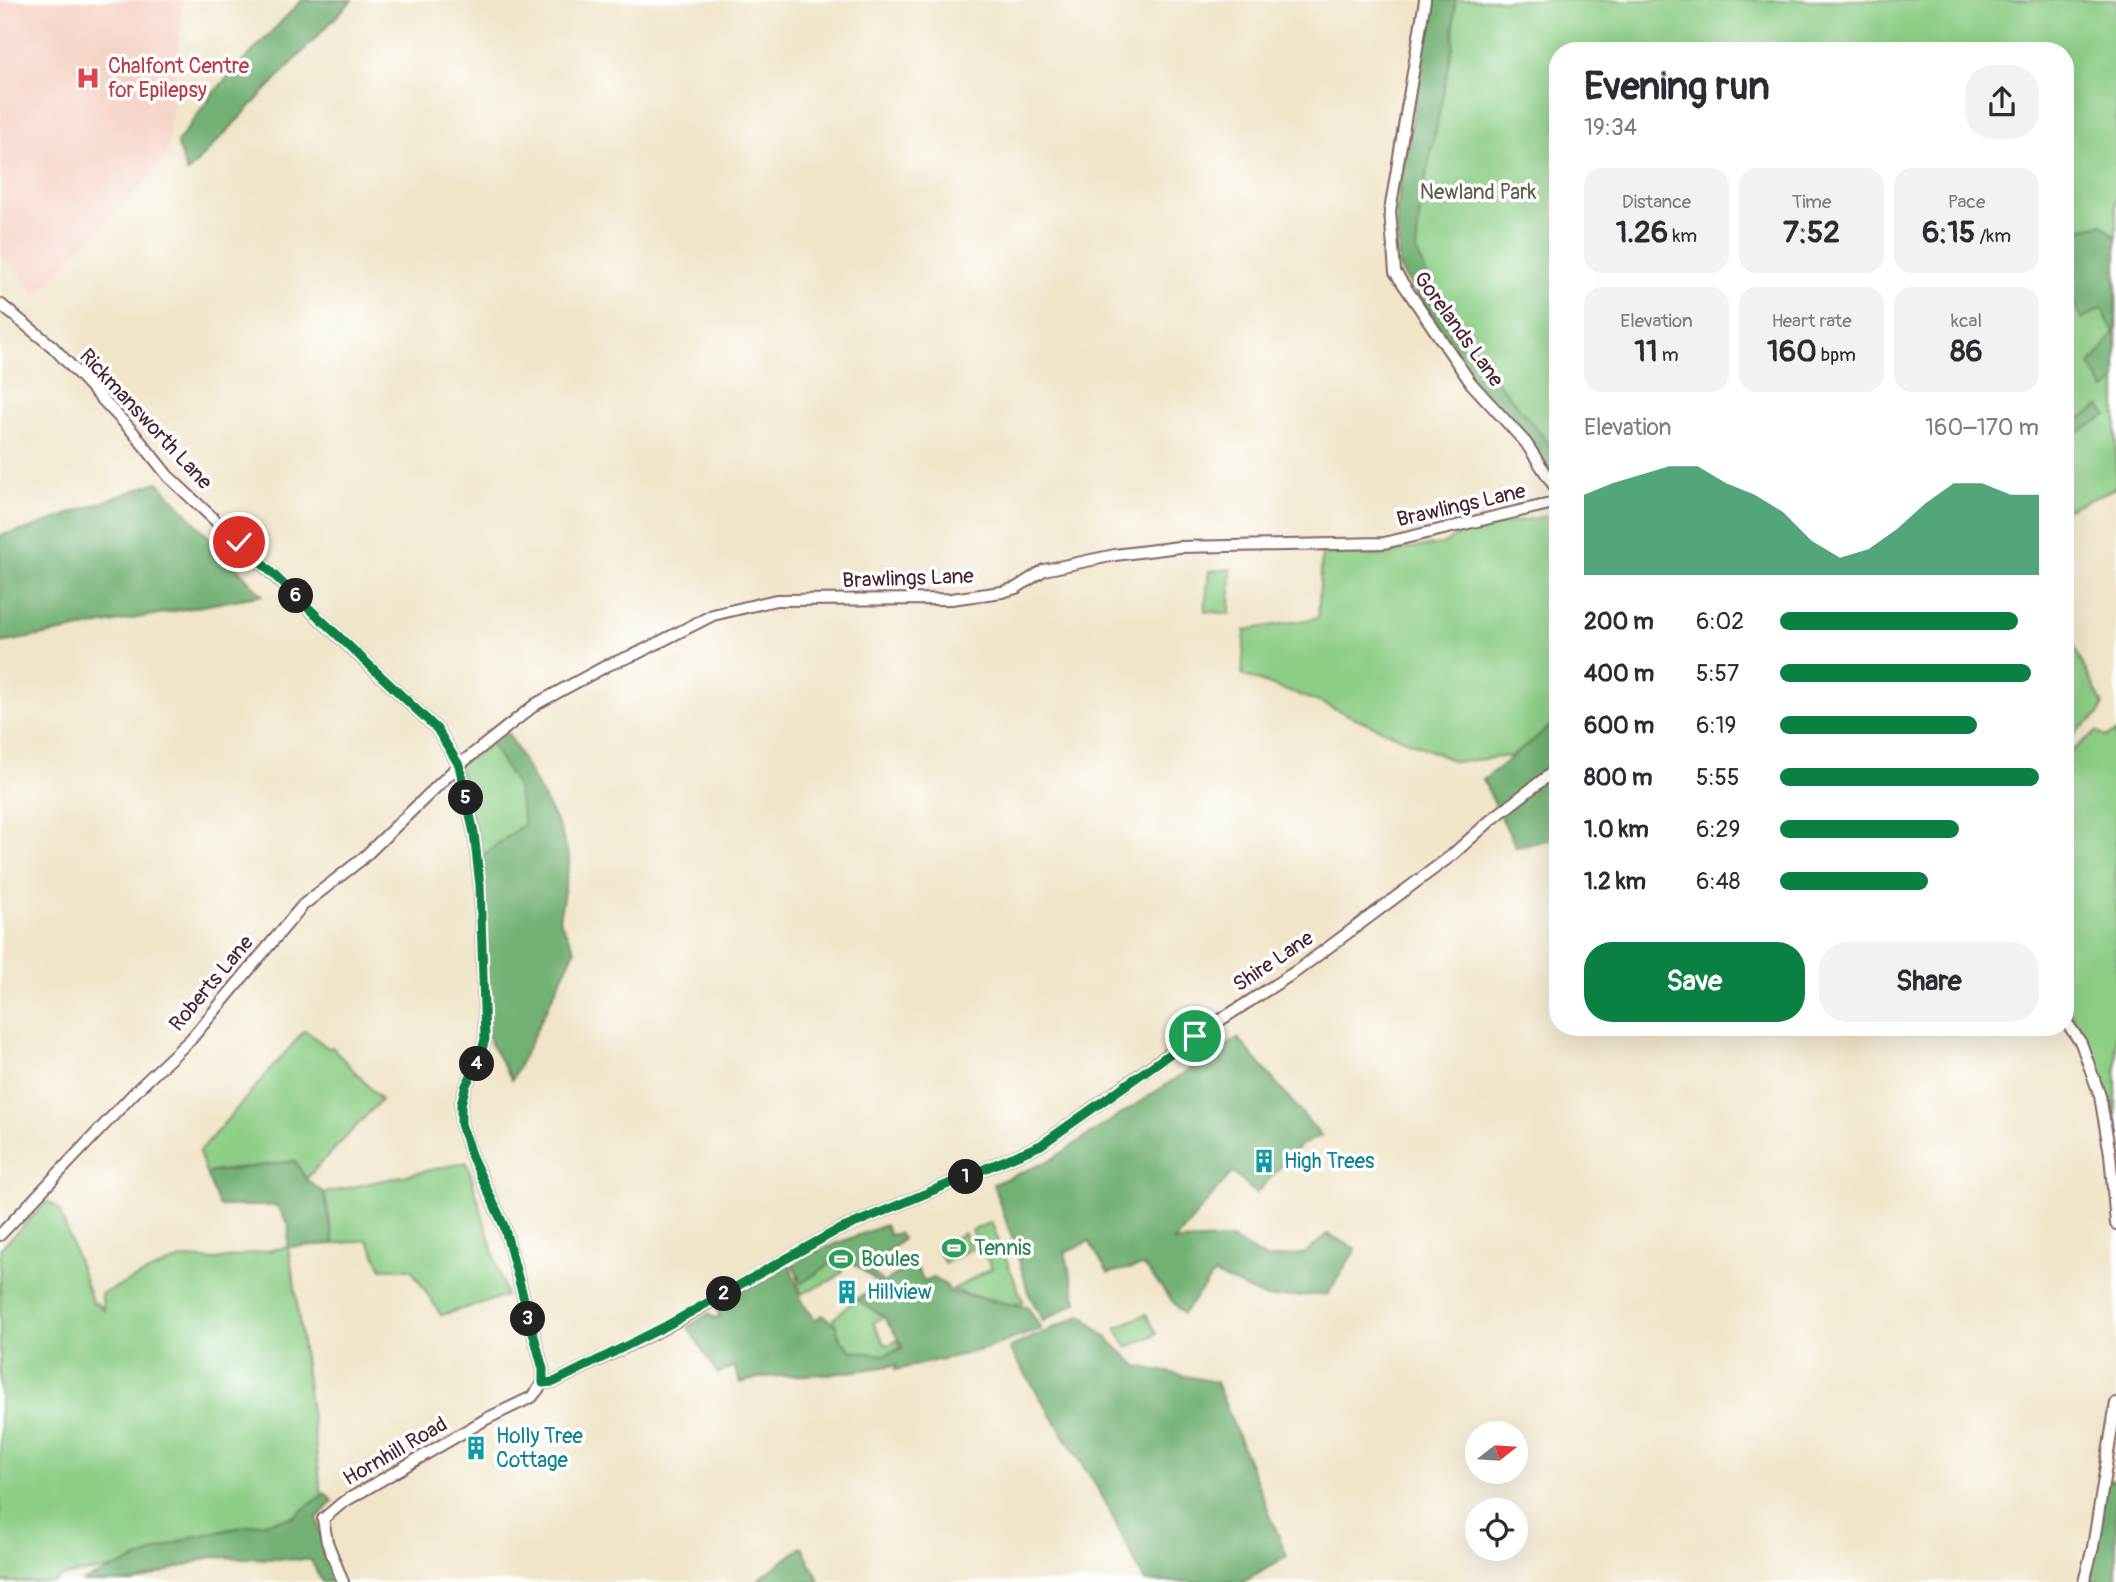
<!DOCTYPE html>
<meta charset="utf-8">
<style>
:root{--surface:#fff;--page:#f2f2f3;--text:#2b2b33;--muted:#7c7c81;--accent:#0b8043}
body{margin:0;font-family:Pangolin,sans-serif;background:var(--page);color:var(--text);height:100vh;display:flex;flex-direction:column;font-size:26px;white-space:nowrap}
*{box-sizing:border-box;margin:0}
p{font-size:23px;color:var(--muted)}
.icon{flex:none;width:38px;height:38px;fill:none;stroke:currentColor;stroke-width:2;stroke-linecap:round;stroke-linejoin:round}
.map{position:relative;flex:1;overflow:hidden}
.side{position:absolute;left:1549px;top:42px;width:525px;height:994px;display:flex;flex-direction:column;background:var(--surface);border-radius:28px;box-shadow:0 7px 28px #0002}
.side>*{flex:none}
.needle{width:46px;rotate:73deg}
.fabs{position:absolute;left:1465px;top:1421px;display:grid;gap:14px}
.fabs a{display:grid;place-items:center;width:63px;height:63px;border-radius:50%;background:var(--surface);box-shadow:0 7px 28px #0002;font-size:35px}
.pin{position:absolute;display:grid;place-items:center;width:60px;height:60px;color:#fff;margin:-30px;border:4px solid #fff;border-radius:50%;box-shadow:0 2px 7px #0007}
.km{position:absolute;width:35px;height:35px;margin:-18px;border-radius:50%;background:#222;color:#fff;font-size:19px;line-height:35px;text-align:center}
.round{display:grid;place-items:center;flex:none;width:74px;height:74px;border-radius:28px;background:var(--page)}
.summary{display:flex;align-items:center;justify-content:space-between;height:119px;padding:0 35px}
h1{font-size:38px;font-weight:800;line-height:52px}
.metrics{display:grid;grid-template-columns:repeat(3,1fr);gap:10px;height:119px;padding:7px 35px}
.metrics div{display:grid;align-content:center;border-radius:18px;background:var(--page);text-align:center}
.metrics b{font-size:30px;font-weight:800}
.metrics small{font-size:19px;font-weight:400}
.metrics p{font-size:19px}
.chart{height:196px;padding:14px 35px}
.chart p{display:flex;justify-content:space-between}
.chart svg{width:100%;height:126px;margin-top:7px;fill:var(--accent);opacity:.7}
.primary-button{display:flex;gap:14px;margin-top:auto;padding:14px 35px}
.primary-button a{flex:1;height:80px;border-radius:28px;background:var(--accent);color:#fff;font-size:28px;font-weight:800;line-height:80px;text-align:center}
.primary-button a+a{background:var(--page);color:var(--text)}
ul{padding:0 35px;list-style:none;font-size:23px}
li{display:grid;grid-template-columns:112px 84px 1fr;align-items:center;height:52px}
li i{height:18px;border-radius:9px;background:var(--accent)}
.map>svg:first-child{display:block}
</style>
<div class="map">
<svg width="2116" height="1582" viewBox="0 0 2116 1582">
<rect width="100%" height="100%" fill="#fff"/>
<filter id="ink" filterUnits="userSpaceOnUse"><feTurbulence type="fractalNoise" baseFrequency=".0143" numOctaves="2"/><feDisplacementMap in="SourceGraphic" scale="14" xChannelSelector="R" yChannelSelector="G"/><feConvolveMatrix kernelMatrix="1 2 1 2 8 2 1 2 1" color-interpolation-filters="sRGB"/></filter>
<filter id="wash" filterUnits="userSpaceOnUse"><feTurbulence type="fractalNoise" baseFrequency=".00686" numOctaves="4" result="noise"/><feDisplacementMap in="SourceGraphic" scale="28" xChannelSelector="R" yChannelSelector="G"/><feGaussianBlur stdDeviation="1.57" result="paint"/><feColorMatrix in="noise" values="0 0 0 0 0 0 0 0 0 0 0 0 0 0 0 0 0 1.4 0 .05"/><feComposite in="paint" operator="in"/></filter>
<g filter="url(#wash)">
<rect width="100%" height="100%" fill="#f0e5c9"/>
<path fill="#f6d1c5" d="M0,0H183L167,157L36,296L0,251Z"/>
<path fill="#8dce86" stroke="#6c7658" stroke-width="2" d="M1439,0H2116V488L2065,510V51H1558L1557,481L1399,265L1398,183Z
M1553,515L1557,516V727L1511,756L1456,762L1319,702L1242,675L1245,630L1318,618L1322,553L1384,556L1409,548L1444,544L1463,531Z
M1231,569L1230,614L1205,611L1209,571Z
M2065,629L2103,705L2099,714L2065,740Z
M2097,731L2105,737L2116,732V1133C2110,1083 2092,1046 2065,1004V756Z
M496,741L536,829L482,856L459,765Z
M305,1030L328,1048L332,1047L381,1100L306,1179L294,1161L206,1173L199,1152Z
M467,1162L506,1296L441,1315L411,1269H382L368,1240L334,1244L324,1193Z
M48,1201L59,1209L93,1304L96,1303L104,1310L101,1294L166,1264L185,1258L216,1260L288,1247L294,1280L323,1505L231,1539L149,1563L63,1576L53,1582H0V1249Z
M991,1222L1023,1301L1014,1305L952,1290L992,1268L971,1231Z
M964,1233L972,1248L945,1263L936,1249Z
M843,1250L851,1262L841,1268L843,1271L834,1279L801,1294L797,1276Z
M863,1294L883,1317L873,1323L885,1344L890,1345L897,1340L901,1347L885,1355L848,1359L833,1319C844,1310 851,1301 863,1294Z
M1146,1314L1157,1334L1127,1347L1116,1328Z"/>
<path fill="#72b173" stroke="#5e684f" stroke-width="2" d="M302,0H352L187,173L177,143L214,92Z
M1433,0H1455L1453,46L1421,202L1416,250L1431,286L1445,300L1483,365L1557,453V482L1472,379L1399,268L1396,212Z
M2070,223L2084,228L2102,224L2116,238V382L2105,390L2090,365L2114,333L2102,308L2082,319L2065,288V225Z
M2100,406L2107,415L2077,433L2071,425Z
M158,482L262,595L0,643V535L28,529Z
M1557,721V838L1516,847L1483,780Z
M508,733L559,827L570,859L559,919L575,950L512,1080L489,1041L481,913L482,856L524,824L517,787L491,744Z
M1238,1038L1321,1136L1299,1146L1256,1194L1233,1172C1212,1194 1194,1219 1174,1241L1231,1239L1267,1259L1306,1253L1328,1234L1356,1249L1328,1294L1266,1298L1214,1274L1183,1314L1144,1266L1108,1273L1089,1241L1065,1252L1077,1302L1043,1321L1028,1292L1015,1246L993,1184L1049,1161Z
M295,1161L306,1179L324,1193L334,1244L288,1247L289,1225L277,1206H219L206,1173Z
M885,1225L889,1235L899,1233L903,1239L869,1268L883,1283L914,1263L924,1281L934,1278L947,1286L949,1292L1015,1305L1027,1306L1041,1329L982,1350L895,1370L896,1365L843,1373L762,1377L740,1383L734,1366L718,1374L688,1327L709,1313L714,1318L720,1316L716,1309L736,1292L789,1262L801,1299L815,1320L822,1315L836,1325L839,1338L852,1351L885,1355L902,1349L903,1346L883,1316L857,1300L879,1285C869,1273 856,1265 842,1256L802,1283L791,1261Z
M1082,1315L1137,1366L1216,1382L1287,1556L1244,1582H1145L1101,1494L1009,1348Z
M2116,1480V1582H2087L2105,1488L2109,1481Z
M325,1493L333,1501L317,1518L323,1542L339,1582H322L311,1560L211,1557L134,1582H81L191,1537L293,1517Z
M802,1547L820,1582H761L759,1579Z"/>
</g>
<g filter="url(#ink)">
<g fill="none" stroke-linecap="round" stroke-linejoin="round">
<g stroke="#846462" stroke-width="14">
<path id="minor" d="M1425,0L1390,211L1395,272L1471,383L1526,443L1558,492
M0,304L53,347L133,432L168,476L437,729L459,765L474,833L480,885L485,1039L479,1060L466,1085L461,1104V1124L471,1155L504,1226L543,1369V1383
M2065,1020L2081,1043L2100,1096L2110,1154L2116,1224
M0,1235L139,1088L191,1039L303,905L362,859L459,765L536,704L608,665L636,654L713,615L776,600L951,599L1002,592L1016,588L1044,570L1115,555L1179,547L1384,543L1558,502
M543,1383L554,1382L666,1327L834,1232L1041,1145L1177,1048L1298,970L1451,856L1491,820L1558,768
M343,1582L327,1542L323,1519L342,1503L488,1418L532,1397L543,1383
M2084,1582L2093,1547L2116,1403"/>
</g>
<use href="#minor" stroke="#fff" stroke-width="10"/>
</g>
</g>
<g fill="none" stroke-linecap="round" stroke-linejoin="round" filter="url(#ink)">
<g stroke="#fff" stroke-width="14">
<path id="route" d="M239,542L437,729L459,765L474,833L480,885L485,1039L479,1060L466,1085L461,1104V1124L471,1155L504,1226L543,1369V1383L554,1382L666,1326L834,1232L1041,1145L1195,1036"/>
</g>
<use href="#route" stroke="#0b8043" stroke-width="9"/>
</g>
<defs>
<g id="hospital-bare" transform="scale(1.89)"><path d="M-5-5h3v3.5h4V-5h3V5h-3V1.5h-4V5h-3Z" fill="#e0444e" stroke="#fff" stroke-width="2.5" paint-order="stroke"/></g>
<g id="building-bare" transform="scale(1.89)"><path d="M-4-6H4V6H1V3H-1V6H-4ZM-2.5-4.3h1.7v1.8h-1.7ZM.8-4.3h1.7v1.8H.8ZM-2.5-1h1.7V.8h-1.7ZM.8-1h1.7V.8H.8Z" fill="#0f9aa8" stroke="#fff" stroke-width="2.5" paint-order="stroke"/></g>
<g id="stadium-bare" transform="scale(1.89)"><path d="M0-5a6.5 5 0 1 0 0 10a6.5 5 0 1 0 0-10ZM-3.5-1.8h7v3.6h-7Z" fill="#2e9e5b" stroke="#fff" stroke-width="2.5" paint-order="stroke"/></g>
</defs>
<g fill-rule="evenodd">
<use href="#hospital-bare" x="88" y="78"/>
<use href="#building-bare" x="1264" y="1161"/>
<use href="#stadium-bare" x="954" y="1248"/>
<use href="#stadium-bare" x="841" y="1259"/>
<use href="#building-bare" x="847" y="1292"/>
<use href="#building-bare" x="476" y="1448"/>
</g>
<g text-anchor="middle" stroke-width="7" stroke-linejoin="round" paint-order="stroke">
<g font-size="21" fill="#be3a42" stroke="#fff" text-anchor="start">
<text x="108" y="73">Chalfont Centre<tspan x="108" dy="24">for Epilepsy</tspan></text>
</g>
<g font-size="21" fill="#615c4b" stroke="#fff">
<text x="1478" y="199">Newland Park</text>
</g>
<g font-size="21" fill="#4a1f2b" stroke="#fff">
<text transform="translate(1459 329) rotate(54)" y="7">Gorelands Lane</text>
<text transform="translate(146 419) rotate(47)" y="7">Rickmansworth Lane</text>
<text transform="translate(1461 505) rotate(-13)" y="7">Brawlings Lane</text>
<text transform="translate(908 578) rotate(-2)" y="7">Brawlings Lane</text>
<text transform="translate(1273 961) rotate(-34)" y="7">Shire Lane</text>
<text transform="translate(211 983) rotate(-50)" y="7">Roberts Lane</text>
<text transform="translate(395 1451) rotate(-30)" y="7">Hornhill Road</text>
</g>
<g font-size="21" fill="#0d838f" stroke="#fff" text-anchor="start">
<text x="1284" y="1168">High Trees</text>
<text x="867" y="1299">Hillview</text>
<text x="496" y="1443">Holly Tree<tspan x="496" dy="24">Cottage</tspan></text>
</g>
<g font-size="21" fill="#27864d" stroke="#fff" text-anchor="start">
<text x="974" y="1255">Tennis</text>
<text x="861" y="1266">Boules</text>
</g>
</g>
</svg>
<div class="fabs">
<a><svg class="needle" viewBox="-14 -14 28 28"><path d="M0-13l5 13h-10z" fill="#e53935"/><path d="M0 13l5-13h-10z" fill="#7c7c81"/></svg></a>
<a><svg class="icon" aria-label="locate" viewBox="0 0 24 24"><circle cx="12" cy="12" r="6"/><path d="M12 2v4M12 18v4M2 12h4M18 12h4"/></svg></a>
</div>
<div class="pin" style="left:1195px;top:1036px;background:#1e9e55"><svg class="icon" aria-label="arrive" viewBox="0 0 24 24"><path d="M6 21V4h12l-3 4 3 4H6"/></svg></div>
<div class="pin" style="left:239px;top:542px;background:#d93025"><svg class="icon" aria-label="check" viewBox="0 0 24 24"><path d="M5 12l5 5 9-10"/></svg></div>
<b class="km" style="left:966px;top:1177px">1</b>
<b class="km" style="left:724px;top:1294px">2</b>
<b class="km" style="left:528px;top:1319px">3</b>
<b class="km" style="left:477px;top:1064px">4</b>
<b class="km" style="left:466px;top:798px">5</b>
<b class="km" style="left:296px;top:596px">6</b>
<section class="side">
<div class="summary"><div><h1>Evening run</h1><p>19:34</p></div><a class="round"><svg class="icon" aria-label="share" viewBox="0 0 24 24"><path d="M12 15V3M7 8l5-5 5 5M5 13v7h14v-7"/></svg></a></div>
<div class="metrics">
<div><p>Distance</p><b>1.26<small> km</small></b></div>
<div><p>Time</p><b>7:52</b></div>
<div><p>Pace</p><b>6:15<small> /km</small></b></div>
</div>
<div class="metrics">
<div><p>Elevation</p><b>11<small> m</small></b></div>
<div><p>Heart rate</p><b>160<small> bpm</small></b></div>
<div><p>kcal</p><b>86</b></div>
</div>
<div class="chart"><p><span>Elevation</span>160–170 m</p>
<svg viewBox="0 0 160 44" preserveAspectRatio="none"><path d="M0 44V16L10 12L20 9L30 6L40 6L50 12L60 16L70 22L80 32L90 38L100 35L110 28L120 19L130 12L140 12L150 16L160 16V44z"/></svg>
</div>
<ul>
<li><b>200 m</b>6:02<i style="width:92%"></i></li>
<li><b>400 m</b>5:57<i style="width:97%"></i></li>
<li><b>600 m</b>6:19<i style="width:76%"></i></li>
<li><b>800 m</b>5:55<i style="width:100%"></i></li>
<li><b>1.0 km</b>6:29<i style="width:69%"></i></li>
<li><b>1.2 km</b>6:48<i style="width:57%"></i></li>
</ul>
<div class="primary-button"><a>Save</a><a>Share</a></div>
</section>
</div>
